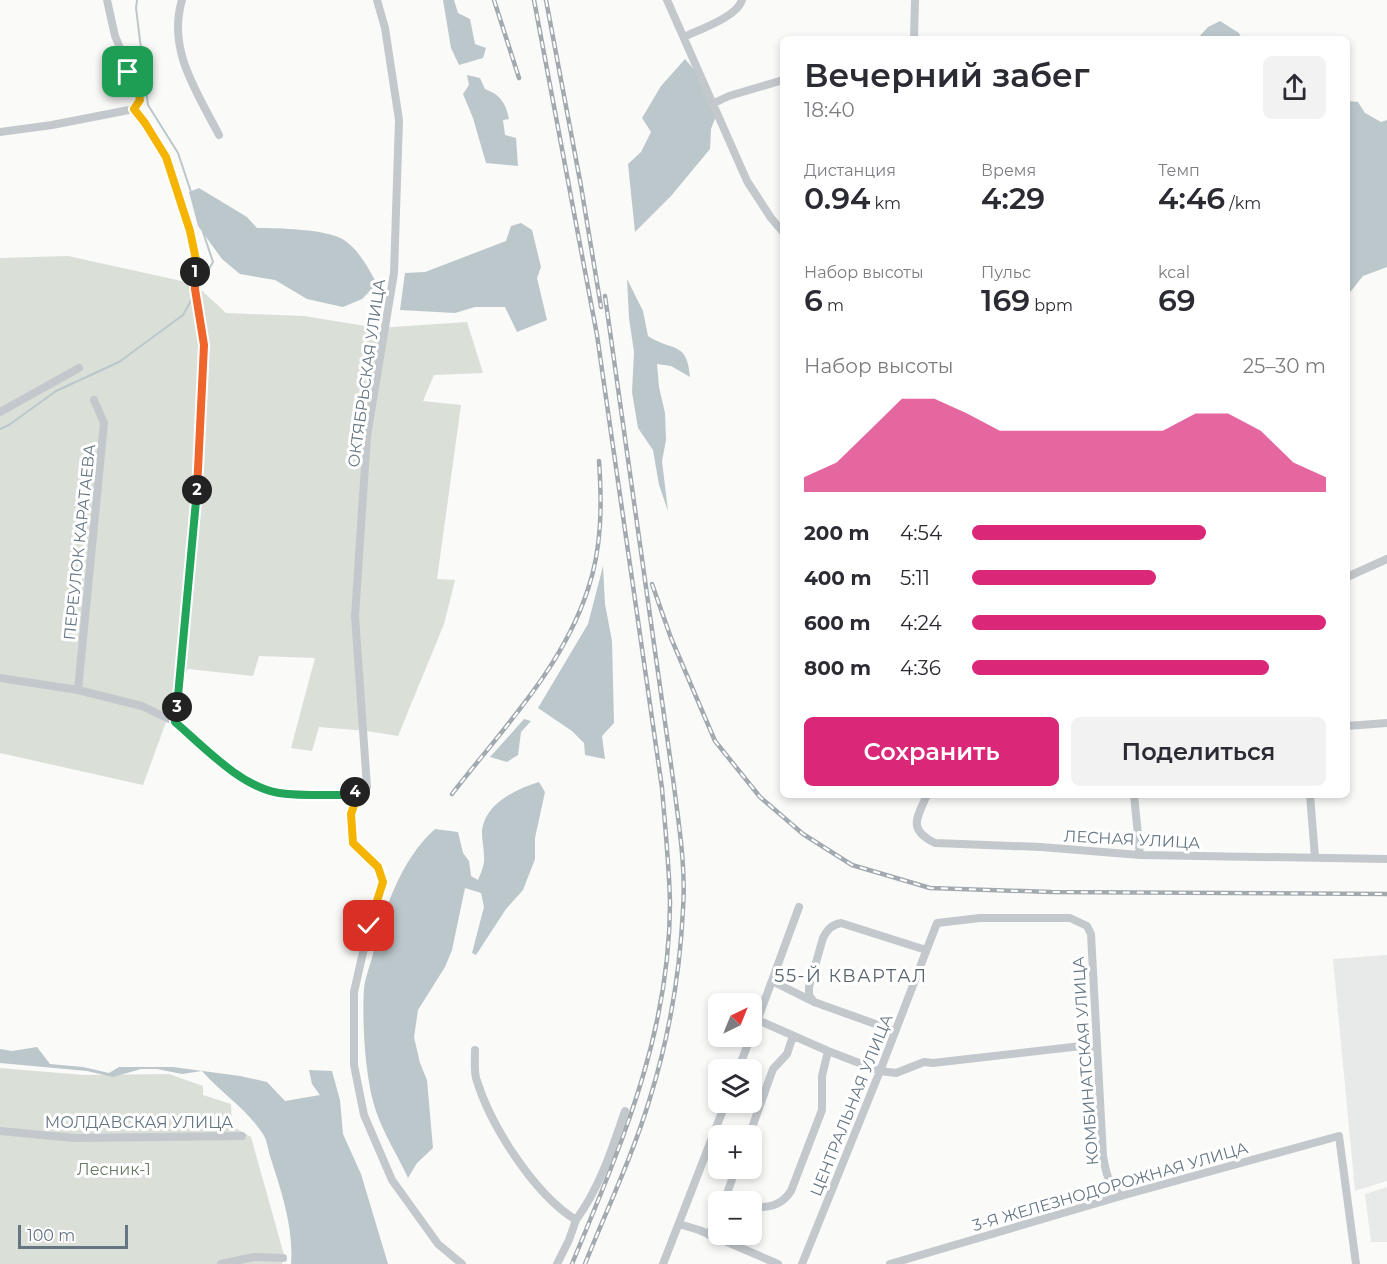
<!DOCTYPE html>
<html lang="ru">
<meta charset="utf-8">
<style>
:root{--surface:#fff;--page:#f2f2f3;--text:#2b2b33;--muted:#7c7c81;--accent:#db2777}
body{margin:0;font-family:Montserrat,sans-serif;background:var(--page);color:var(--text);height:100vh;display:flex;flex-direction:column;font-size:22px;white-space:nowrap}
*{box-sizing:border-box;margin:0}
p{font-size:20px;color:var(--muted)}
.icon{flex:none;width:33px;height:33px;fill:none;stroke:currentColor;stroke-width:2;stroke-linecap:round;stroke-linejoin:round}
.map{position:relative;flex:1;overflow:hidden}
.side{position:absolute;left:780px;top:36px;width:570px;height:762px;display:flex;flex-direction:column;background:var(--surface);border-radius:9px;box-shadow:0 3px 9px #0003}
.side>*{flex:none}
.needle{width:39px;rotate:43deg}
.fabs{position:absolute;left:708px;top:993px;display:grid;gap:12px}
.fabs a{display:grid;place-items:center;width:54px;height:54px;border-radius:9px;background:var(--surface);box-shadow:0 3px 9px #0003;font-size:30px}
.scale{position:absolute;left:18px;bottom:15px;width:110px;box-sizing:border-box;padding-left:6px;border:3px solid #657683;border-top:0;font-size:16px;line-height:21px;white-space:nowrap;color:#657683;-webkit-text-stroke:4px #fff;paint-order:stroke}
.pin{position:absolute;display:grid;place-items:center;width:51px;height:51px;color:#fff;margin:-26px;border-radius:12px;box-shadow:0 3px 9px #0006}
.km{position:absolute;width:30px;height:30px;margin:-15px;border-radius:50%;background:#222;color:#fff;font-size:16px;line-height:30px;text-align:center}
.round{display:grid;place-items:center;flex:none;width:63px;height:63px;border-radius:9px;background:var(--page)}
.headline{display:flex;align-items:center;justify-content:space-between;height:102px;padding:0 24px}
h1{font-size:33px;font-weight:600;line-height:45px}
.stats{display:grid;grid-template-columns:repeat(3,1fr);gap:9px;height:102px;padding:6px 24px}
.stats div{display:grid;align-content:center}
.stats b{font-size:30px;font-weight:600}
.stats small{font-size:16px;font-weight:400}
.stats p{font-size:16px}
.chart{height:168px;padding:12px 24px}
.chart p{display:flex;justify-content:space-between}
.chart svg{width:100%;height:108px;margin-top:6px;fill:var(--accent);opacity:.7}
.primary-button{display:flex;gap:12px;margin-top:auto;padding:12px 24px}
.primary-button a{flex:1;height:69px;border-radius:9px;background:var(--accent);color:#fff;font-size:24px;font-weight:600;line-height:69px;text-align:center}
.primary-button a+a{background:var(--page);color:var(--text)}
ul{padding:0 24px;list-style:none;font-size:20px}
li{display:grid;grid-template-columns:96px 72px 1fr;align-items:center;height:45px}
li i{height:15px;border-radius:8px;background:var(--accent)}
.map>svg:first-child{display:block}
</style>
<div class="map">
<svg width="1387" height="1264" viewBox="0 0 1387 1264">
<rect width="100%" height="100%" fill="#fafaf8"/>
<path fill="#e8e9e9" d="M1387,955V1181L1355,1191L1333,959Z
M1387,1187V1242H1371L1365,1194Z"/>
<path fill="#dadfd7" d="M68,256L195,284L226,313L304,316L378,328L467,322L483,373L434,375L423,401L461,405L437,579L455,580L444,624L398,736L367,731L319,727L312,751L291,748L315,658L259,656L253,676L188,669L173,703L143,785L0,753V258Z
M0,1068L84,1075L169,1074L203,1086V1095L231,1104L232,1126L251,1137L284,1255L282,1264H0Z"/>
<path fill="#bbc7cb" d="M443,0H454L458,13L470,19L475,44L486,48L483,58L459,65L451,48Z
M1220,21L1239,33L1242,39H1197L1208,27Z
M685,59L697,73L716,116L711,129L710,149L671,196L635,232L628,164L641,152L651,132L642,118L661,86Z
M467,75L480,78L485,89C501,95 506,104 509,119L503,120L505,135L516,138L518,166L486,163L473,118L463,94L469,85Z
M1347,88L1349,101L1358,102L1365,113L1381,122L1387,120V267L1363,276L1347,296Z
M199,188L247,217L257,228C277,228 327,229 344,240C360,251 368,268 377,284L362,299L343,307L307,299L275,280L240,274L222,259L198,226L189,192Z
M521,223L532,230L541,267L537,278L547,320L517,332L505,307H475L455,313L400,310L405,273L425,272L506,241L511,226Z
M627,279L643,311L648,336C672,352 687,340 690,377L671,366L657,364L659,387L665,413L666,440L662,461L668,511L659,485L653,450L638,428L632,392L634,352L629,318Z
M603,566L605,604L612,641L614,723L602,736L605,759L585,755L584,743L572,731L538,708L588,624Z
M524,719L531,721L521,732L518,755L507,762L490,757Z
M539,782L545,792L535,838V859L523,890L506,909L476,955L472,953L484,907L481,893L465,888L452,950L445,967L418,1010L414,1037L420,1063L427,1080L433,1148L417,1163L408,1178C398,1156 382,1131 375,1108C365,1076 362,1022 364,989C365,979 369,968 372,958C383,913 400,860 435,829L458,832L463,853L469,861L471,876L478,880C481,873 485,864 484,857C484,849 482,841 482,833C483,805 515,789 539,782Z
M37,1047L50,1064L83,1067L109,1073L119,1067H173L240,1076L267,1082L285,1101L320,1095L312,1084L309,1070L332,1071L340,1100L343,1134L361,1174L388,1264H291C294,1228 281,1190 270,1156C268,1149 267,1140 263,1134C247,1109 221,1093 202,1071L182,1074L157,1069H141L113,1077L87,1071L0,1063V1049L12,1051Z"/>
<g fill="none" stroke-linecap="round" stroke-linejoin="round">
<path stroke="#bbc7cb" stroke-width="2" d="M137,0L136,8L148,105L178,153L191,192
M197,290L213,262L203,232
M0,429L9,425L56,391L119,362L183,315L193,297"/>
<path stroke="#c3c8cc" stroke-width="8" d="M107,0L115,36L140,95V100L134,109L145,123L166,157L190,231L196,260L195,289L205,346L197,506L175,722
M182,0C167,50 197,92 219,135
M667,0L747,181L771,218L783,232
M684,37C700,29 737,17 742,0
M914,39L915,0
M714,103L729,96L783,80
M0,132L52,125L134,109
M0,412L79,368
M1347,577L1387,559
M0,678L78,690L142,706L175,722L212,755L254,785L278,792L345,795L367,787L355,616L367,436L394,273L399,120L385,28L377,0
M78,690L104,423L94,400
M1347,726L1387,723
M359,791L351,814L353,843L378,867L383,882L369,926L354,992V1065L364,1115L392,1180L438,1244L462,1264
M927,795C917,818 907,829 935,843L1041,847L1140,855L1387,859
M1134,795L1140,855
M1310,795L1315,857
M772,981L814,1002L895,1031
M814,1002L809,995V987L823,938C827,930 831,925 841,923L926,950
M758,1020L828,1051L880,1071L896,1073L924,1062L933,1063L1090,1045L1097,1049
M752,1035L799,907
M475,1050C475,1059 474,1070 476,1078C490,1125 534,1194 576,1220L569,1240L557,1264
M738,1070L751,1036
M0,1131L75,1138L242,1136
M749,1136L773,1069L787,1054L793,1036
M724,1202L736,1168
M752,1207C769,1208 781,1206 791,1191L822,1110V1076L828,1051
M576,1220C600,1187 612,1149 625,1111
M679,1224L699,1230L778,1264
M709,1235L718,1212
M221,1264L254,1257L283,1258
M663,1264L726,1102
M802,1264L880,1071L937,923L980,918H1070L1087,926L1091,934L1103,1156C1106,1173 1108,1184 1121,1196
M890,1264L1121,1196L1339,1136L1356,1264"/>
<g stroke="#a2aab0" stroke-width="4.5">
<path id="rail" d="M494,0L519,78
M534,0L597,335L662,788C665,826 669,863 670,902C670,1034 621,1145 572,1264
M546,0L581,186L601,307
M652,584L671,638L715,741L760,797L803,834L852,865L930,888L1051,892L1387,894
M452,794C502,729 562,669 588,589C602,548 602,503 599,461
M585,1264C607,1209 633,1155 650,1098C669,1037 680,973 683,909C686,868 679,826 674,786L605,296"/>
</g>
<use href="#rail" stroke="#fff" stroke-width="2" stroke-dasharray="7" stroke-linecap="butt"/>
</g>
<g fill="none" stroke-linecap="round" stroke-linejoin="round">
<g stroke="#fff" stroke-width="12">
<path id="split-1" d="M128,72L138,89L140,100L134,109L145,123L166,157L190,231L196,260L195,272"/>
</g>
<g stroke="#fff" stroke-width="12">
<path id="split-2" d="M195,272V289L204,345L197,490"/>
</g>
<g stroke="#fff" stroke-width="12">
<path id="split-3" d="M177,707L197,490"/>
</g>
<g stroke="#fff" stroke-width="12">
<path id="split-4" d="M177,707L175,722C204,747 241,787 279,793C301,796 324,795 345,795L355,792"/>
</g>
<g stroke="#fff" stroke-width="12">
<path id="split-5" d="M355,792L359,791L351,814L353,843L378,867L383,882L369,926"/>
</g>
<use href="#split-1" stroke="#f5b400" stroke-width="8"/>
<use href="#split-2" stroke="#f0652b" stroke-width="8"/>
<use href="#split-3" stroke="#22a559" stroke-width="8"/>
<use href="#split-4" stroke="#22a559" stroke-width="8"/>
<use href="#split-5" stroke="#f5b400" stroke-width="8"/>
</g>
<g text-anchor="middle" stroke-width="6" stroke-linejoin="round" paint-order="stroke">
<g font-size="16" fill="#657683" stroke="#fff">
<text transform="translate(366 373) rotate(-82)" y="6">ОКТЯБРЬСКАЯ УЛИЦА</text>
<text transform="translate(79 542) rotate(-84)" y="6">ПЕРЕУЛОК КАРАТАЕВА</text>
<text transform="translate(1132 839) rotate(3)" y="6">ЛЕСНАЯ УЛИЦА</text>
<text transform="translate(1085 1061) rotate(-94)" y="6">КОМБИНАТСКАЯ УЛИЦА</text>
<text transform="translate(851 1105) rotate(-68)" y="6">ЦЕНТРАЛЬНАЯ УЛИЦА</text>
<text x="139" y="1128">МОЛДАВСКАЯ УЛИЦА</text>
<text transform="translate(1110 1186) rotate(-16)" y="6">3-Я ЖЕЛЕЗНОДОРОЖНАЯ УЛИЦА</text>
</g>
<g font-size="16" fill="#687a64" stroke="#fff">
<text x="114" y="1175">Лесник-1</text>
</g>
<g font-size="18" letter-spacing="1.5" fill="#57646e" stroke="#fff">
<text x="851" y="982">55-Й КВАРТАЛ</text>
</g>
</g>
</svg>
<div class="fabs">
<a><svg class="needle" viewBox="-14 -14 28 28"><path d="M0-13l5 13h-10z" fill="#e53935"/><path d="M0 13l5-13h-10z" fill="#7c7c81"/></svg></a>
<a><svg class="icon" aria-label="layers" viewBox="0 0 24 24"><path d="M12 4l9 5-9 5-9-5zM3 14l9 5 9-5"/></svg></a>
<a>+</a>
<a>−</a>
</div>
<div class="scale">100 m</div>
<div class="pin" style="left:128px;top:72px;background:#1e9e55"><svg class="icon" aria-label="arrive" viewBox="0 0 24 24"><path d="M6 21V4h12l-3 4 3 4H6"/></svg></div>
<div class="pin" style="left:369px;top:926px;background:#d93025"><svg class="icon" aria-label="check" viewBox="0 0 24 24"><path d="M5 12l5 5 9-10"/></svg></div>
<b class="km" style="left:195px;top:272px">1</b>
<b class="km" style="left:197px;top:490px">2</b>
<b class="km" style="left:177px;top:707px">3</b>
<b class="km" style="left:355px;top:792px">4</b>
<section class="side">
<div class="headline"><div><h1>Вечерний забег</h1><p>18:40</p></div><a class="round"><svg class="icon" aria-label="share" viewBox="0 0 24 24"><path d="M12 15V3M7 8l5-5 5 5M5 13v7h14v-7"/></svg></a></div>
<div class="stats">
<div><p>Дистанция</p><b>0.94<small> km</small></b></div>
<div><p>Время</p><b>4:29</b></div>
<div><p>Темп</p><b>4:46<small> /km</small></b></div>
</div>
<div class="stats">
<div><p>Набор высоты</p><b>6<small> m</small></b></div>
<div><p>Пульс</p><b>169<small> bpm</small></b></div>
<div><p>kcal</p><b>69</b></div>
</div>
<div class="chart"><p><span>Набор высоты</span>25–30 m</p>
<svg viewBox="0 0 160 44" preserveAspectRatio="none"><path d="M0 44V38L10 32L20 19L30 6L40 6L50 12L60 19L70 19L80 19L90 19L100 19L110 19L120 12L130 12L140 19L150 32L160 38V44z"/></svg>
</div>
<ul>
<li><b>200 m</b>4:54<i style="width:66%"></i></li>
<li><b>400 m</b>5:11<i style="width:52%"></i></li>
<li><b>600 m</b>4:24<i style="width:100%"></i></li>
<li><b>800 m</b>4:36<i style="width:84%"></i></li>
</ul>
<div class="primary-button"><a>Сохранить</a><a>Поделиться</a></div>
</section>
</div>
